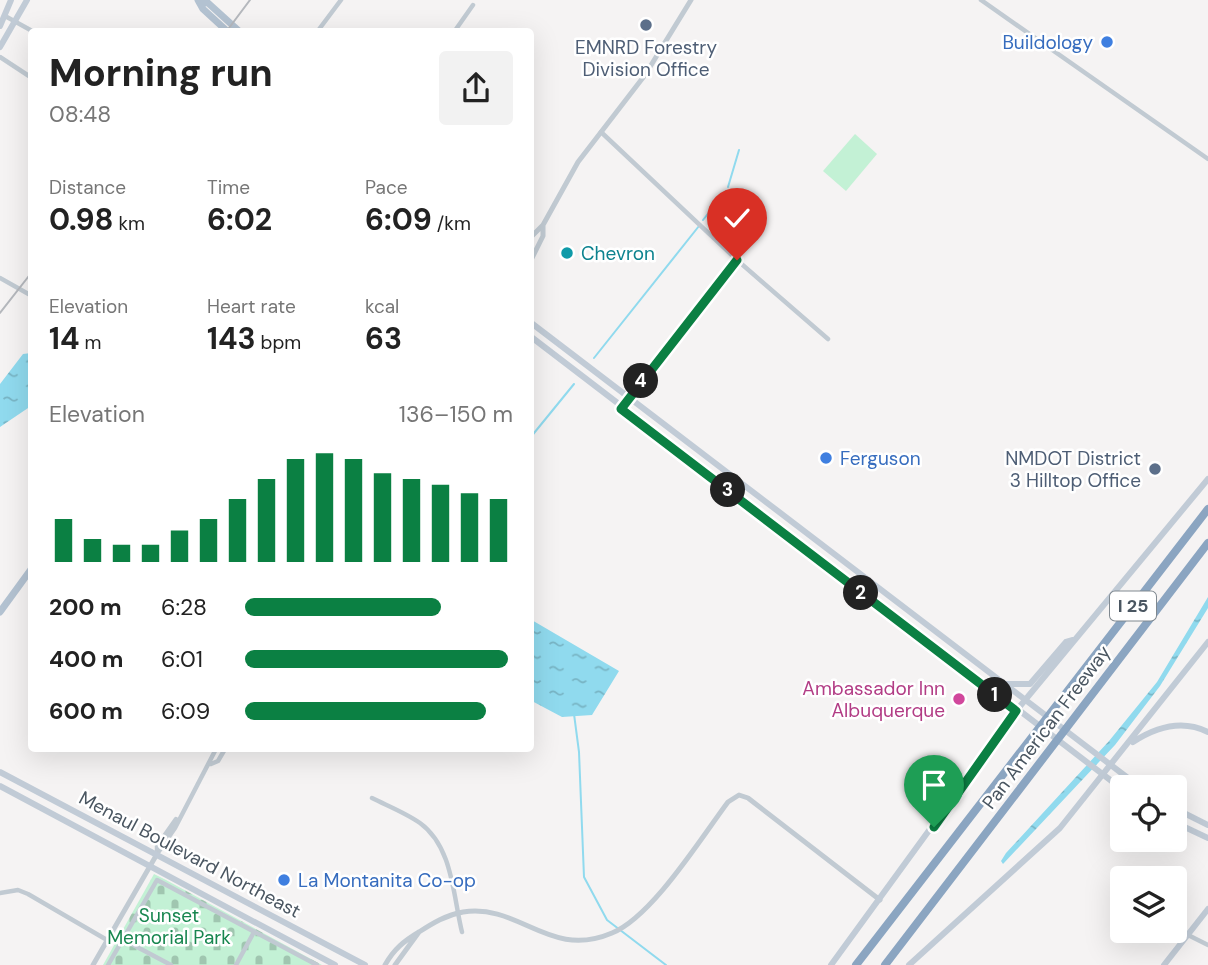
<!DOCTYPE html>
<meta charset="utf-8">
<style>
:root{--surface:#fff;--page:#f2f2f2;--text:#222;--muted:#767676;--accent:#0b8043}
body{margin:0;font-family:"DM Sans",sans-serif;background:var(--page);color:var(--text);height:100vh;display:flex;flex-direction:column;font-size:26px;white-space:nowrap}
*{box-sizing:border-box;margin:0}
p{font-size:23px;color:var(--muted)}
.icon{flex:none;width:38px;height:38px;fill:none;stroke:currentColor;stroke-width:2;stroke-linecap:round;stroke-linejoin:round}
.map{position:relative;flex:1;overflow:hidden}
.panel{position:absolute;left:28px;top:28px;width:506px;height:724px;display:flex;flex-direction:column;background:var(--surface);border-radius:7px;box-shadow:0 7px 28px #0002}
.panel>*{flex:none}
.tools{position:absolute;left:1110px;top:775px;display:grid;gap:14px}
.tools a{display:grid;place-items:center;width:77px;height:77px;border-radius:7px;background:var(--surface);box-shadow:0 7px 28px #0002;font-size:35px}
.pin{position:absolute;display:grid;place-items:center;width:60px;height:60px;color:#fff;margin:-72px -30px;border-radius:50% 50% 50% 0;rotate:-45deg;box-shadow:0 0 7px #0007}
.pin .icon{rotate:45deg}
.km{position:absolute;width:35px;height:35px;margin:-18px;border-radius:50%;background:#222;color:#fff;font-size:19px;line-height:35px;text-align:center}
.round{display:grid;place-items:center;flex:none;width:74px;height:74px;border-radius:7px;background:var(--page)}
.head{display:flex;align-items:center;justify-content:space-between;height:119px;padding:0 21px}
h1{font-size:38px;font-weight:700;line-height:52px}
.figures{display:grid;grid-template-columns:repeat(3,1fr);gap:10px;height:119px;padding:7px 21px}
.figures div{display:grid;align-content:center}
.figures b{font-size:30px;font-weight:700}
.figures small{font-size:19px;font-weight:400}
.figures p{font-size:19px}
.chart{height:196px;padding:14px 21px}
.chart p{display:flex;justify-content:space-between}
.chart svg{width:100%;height:126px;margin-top:7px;stroke:var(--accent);stroke-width:6}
ul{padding:0 21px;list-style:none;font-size:23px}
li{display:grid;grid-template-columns:112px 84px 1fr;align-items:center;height:52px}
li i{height:18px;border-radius:9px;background:var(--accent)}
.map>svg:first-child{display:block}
</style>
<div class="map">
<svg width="1208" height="965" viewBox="0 0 1208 965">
<defs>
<pattern id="cemetery-stones" width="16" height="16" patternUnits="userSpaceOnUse" patternTransform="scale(1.75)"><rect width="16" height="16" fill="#c3f1d5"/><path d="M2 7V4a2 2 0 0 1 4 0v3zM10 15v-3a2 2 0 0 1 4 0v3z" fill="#a0c6b0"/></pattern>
<pattern id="water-ripples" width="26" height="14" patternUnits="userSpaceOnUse" patternTransform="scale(1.75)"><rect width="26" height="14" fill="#90daee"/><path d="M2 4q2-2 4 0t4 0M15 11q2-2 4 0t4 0" fill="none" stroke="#78b4c4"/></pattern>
</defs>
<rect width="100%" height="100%" fill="#f5f3f3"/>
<path fill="url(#cemetery-stones)" d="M154,874L166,880L322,965H103Z"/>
<path fill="#c3f1d5" d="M855,134L877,154L846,191L823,171Z"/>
<path fill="url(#water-ripples)" d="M31,353V406L0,427V384L23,354Z
M1208,597V608L1160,686L1115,745L1003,864L1001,861L1006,853L1109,741L1157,682Z
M530,619L619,671L592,715L562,717L530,700Z"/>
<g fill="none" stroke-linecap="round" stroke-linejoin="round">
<path stroke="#90daee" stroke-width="2" d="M728,187L739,150
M703,220L726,191
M594,358L699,226
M530,438L574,384
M574,714L579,752L584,877L607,920L666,965"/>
<path stroke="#c1cad2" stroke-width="4.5" d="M981,0L1208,159
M5,16L34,32
M317,32L341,0
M454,32L473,5
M0,57L32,78
M601,132L737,260L828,339
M0,278L32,296
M622,408L737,260
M211,764L218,761L225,749
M372,798C388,806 406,813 420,823C453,847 453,896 462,932
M157,853V846L176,819
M157,854L175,828L216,749
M0,893L18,890L28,894L107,940
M1190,936L1208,945
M122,939L171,965
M108,965L157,880L317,965
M236,965L254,932"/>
<path stroke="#c1cad2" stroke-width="5" d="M530,238L543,225
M530,262L543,236V225L578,162L645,75L691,0
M93,965L157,854
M385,965C394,949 404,941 419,932C433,923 446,915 463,912C520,903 549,960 612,933C652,917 701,838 728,802L739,795L748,798L880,900
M395,965L419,932"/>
<path stroke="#c1cbd6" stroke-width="6" d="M0,26L11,0
M0,47L27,0
M530,322L1141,788
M530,336L1122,789
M1006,684H1030L1066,642L1073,640
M1133,742C1156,727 1182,719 1208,732
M0,772L365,965
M0,786L335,965
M1174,808L1208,825
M1174,822L1208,838
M831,965L1016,711L1208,479
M909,965L1060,828L1208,642
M1164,965L1208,909"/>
<path stroke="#b3c2d1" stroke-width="7" d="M198,0L203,9L228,32
M200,2L208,3L240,32
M0,612L32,568"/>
<path stroke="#8ba5c1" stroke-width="8" d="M856,965L1208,509
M885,965L1208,543"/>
<path stroke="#b5b8bd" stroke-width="2" d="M226,32L250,0
M0,313L32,272"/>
</g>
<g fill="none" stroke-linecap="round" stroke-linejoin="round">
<g stroke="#fff" stroke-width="14">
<path id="route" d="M737,260L621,409L1016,711L934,827"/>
</g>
<use href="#route" stroke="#0b8043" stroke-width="9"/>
</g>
<g fill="#5c6f8a" stroke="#fff" stroke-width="2.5">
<circle cx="646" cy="25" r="7"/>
<circle cx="1155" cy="469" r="7"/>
</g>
<g fill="#3f7fe0" stroke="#fff" stroke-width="2.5">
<circle cx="1107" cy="42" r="7"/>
<circle cx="826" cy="458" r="7"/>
<circle cx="284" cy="880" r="7"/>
</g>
<circle fill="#0f9aa8" stroke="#fff" stroke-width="2.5" cx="567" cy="253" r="7"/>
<circle fill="#d1479c" stroke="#fff" stroke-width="2.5" cx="959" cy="699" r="7"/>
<g text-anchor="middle" stroke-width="5" stroke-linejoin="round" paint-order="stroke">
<rect fill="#fff" stroke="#808990" stroke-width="2" x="1110" y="591.5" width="46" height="29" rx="5"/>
<g font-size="18" font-weight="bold" fill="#4a5661">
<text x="1133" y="612">I 25</text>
</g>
<g font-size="19" fill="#366cbe" stroke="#fff" text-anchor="start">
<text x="1093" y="49" text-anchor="end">Buildology</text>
<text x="840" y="465">Ferguson</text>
<text x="298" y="887">La Montanita Co-op</text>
</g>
<g font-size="19" fill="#4e5e75" stroke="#fff">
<text x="646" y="54">EMNRD Forestry<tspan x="646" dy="22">Division Office</tspan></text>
<text x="1141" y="465" text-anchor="end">NMDOT District<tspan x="1141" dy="22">3 Hilltop Office</tspan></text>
</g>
<g font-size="19" fill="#0d838f" stroke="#fff" text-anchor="start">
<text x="581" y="260">Chevron</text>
</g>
<g font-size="19" fill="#b23c85" stroke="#fff" text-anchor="end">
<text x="945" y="695">Ambassador Inn<tspan x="945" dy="22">Albuquerque</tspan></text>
</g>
<g font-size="19" fill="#4a5661" stroke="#fff">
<text transform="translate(1046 727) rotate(-53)" y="7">Pan American Freeway</text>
<text transform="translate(190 854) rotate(28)" y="7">Menaul Boulevard Northeast</text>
</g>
<g font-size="19" fill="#17864f" stroke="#fff">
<text x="169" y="922">Sunset<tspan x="169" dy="22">Memorial Park</tspan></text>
</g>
</g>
</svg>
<div class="tools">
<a><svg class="icon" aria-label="locate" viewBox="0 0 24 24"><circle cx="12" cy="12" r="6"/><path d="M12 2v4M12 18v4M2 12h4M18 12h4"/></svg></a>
<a><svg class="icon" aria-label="layers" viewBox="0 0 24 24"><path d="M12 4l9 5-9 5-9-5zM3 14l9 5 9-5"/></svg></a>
</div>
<div class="pin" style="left:934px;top:827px;background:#1e9e55"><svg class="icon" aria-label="arrive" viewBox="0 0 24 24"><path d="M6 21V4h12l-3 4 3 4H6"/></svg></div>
<div class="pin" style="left:737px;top:260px;background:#d93025"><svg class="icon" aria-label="check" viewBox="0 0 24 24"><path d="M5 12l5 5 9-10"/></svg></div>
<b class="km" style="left:995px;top:695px">1</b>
<b class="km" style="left:861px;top:593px">2</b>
<b class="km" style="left:728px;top:490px">3</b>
<b class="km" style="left:641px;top:381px">4</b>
<section class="panel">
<div class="head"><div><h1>Morning run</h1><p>08:48</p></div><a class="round"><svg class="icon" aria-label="share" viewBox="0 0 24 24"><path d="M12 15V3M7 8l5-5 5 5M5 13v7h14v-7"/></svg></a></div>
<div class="figures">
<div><p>Distance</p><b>0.98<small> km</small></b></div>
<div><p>Time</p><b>6:02</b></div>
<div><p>Pace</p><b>6:09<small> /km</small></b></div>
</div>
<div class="figures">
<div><p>Elevation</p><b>14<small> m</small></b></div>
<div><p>Heart rate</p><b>143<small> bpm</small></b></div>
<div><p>kcal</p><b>63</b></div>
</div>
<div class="chart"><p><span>Elevation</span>136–150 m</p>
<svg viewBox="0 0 160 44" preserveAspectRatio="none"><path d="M5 44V29M15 44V36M25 44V38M35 44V38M45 44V33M55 44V29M65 44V22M75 44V15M85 44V8M95 44V6M105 44V8M115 44V13M125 44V15M135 44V17M145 44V20M155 44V22"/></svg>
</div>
<ul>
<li><b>200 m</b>6:28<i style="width:73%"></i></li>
<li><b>400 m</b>6:01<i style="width:98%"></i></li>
<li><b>600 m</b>6:09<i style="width:90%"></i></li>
</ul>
</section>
</div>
